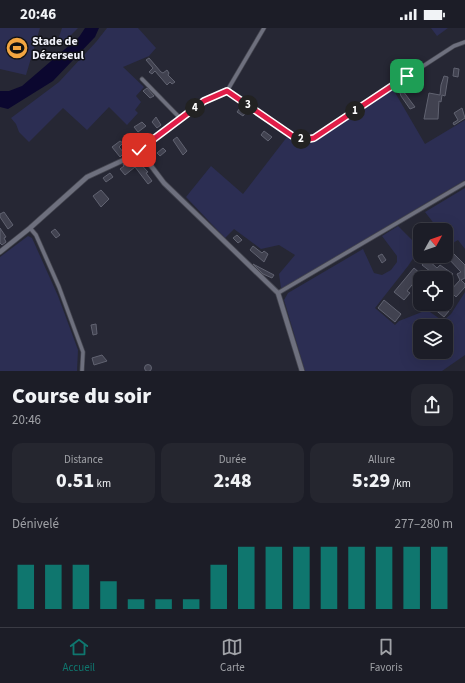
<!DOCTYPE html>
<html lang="fr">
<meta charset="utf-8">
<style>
:root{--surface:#1c1d27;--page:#25262f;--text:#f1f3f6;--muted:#a0a2a7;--line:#3a3b44;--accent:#0f766e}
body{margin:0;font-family:"Source Sans 3",sans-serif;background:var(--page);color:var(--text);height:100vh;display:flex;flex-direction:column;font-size:15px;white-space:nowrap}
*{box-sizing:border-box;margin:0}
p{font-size:13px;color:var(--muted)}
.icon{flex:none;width:22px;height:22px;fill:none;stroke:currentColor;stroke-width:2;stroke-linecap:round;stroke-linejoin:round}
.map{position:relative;height:343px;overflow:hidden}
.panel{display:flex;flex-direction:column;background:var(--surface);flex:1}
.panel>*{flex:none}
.needle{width:26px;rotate:50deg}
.fabs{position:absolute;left:413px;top:195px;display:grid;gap:8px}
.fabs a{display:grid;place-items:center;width:40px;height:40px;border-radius:8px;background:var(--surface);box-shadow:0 4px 16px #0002,0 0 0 1px var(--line);font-size:20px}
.pin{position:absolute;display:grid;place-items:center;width:34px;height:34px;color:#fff;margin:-17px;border-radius:8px;box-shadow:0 2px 6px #0006}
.km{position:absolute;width:20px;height:20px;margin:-10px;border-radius:50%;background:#222;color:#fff;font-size:11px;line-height:20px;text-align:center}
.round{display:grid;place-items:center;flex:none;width:42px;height:42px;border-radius:12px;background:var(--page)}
.summary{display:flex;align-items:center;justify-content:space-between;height:68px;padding:0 12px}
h1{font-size:22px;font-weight:800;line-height:30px}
.metrics{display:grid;grid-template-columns:repeat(3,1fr);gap:6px;height:68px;padding:4px 12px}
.metrics div{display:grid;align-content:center;border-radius:10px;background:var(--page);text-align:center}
.metrics b{font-size:20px;font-weight:800}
.metrics small{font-size:11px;font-weight:400}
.metrics p{font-size:11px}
.chart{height:112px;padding:8px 12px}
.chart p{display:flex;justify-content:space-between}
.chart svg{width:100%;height:72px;margin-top:4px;stroke:var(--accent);stroke-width:6}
.status{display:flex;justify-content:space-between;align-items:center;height:28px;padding:0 20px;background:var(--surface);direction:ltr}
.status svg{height:11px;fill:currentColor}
.tabs{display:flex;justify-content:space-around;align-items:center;height:56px;border-top:1px solid var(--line);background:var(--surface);font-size:11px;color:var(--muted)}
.tabs a{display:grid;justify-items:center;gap:2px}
.tabs .active{color:var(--accent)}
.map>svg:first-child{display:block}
</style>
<div class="status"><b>20:46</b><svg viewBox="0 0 49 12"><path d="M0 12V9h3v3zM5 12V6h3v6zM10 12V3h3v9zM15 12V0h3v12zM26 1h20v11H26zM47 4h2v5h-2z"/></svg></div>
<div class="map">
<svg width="465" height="343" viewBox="0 0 465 343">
<rect width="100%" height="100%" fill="#262734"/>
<path fill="#2c2e53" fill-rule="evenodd" d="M0,0H40L26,47L0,41Z
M62,0H78L64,14L58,12Z
M107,0H138L156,20L149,28L123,39L144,59L136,68L141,74L135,82L138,85L127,97L109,79L87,102L63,80L29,114L19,104L16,96L11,90L59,54L96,14Z
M431,0H448L437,8Z
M393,61L425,116L465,92V152L285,259L281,260L279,246L295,227L279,217L261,221L234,201L225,210L186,169L211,138L243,166L287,109L302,115L315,113Z
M465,160V221L458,212L451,216L446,210V202H439L425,184Z
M398,198L420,220L408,238L375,280L395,297L399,293L427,282L443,293L451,286L465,264V327L442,343H305L284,272L288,265L363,221L374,245L382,247L391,242L397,234V228L382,208ZM420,298H446V324H420Z
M28,208L32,210L58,268L78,322L77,343H0V229Z"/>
<path fill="#0b072f" d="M85,0H99L95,9L53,53L8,81L0,79V63H9L22,58L79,9Z"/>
<path fill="#414250" stroke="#616371" d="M149,30L161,44L163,45L167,42L169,45L168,47L175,54L172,56L170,54L167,57L155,43L152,46L149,44L153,40L146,32Z
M454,40L459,41L458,49L453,48Z
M444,48L448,49L445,68L442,67L441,74L439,73L438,91H424L429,65L440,67L441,57Z
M147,60L154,68L150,70L143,63Z
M403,63L415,79L410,81L401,68L400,65Z
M240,80L246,84L243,88L237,84Z
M462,80L465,90L454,97L453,95L458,92L454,85Z
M156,89L161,97L157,100L152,94Z
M142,94L146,98L138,104L134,99Z
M264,103L272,109L268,113L261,107Z
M177,109L187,123L183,127L173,112Z
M120,113L123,115L119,119L124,125L120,129L112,119Z
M163,120L166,123L160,128L157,125Z
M135,130L148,144L146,145L152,153L148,156L135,139L125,147L120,141L124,138L123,136Z
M110,145L113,149L106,154L103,150Z
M101,162L109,171L101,179L93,168Z
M4,184L13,197L8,201L0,189V186Z
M0,200L6,209L4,210L6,214L2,217L0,215Z
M55,201L60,207L56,210L51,204Z
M237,207L242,212L238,215L233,210Z
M253,218L262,225L264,223L268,226L264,234L250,222Z
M451,223L465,237V250L461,252L465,256V259L456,269L450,263L460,252L457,246L461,244L447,229L449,228L447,225Z
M382,226L386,232L382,235L378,228Z
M427,231L437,240L440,237L453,246L446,254V250H439L422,237Z
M253,236L274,247L272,250L263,246Z
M414,240L421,246L407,263L410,265L404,272L394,264Z
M384,272L401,286L395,294L378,280Z
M435,276H440L449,283L444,289L433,280Z
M96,296L97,306L93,307L91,297Z
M102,327L107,333L94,337L92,330Z
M144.5 340a3.5 3.5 0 1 1 7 0a3.5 3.5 0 1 1-7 0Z"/>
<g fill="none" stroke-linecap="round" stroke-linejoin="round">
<g stroke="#454650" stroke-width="5">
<path id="minor" d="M142,51L180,90
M227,63L264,0
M139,122L204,73L227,63L294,109L304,112L314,109L454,18L465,14
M30,200L36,207L59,259L83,324L82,343
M278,265L465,155"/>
</g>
<g stroke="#454650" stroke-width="6">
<path id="tertiary" d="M0,224L30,200L87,149L128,130L139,122L164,155L278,265L302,343"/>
</g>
<use href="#minor" stroke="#6e707e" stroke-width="3.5"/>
<use href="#tertiary" stroke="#6e707e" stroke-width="4.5"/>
</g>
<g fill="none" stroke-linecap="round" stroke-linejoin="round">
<g stroke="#fff" stroke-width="8">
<path id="route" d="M139,122L204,73L227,63L294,109L304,112L314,110L407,48"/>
</g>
<use href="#route" stroke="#e11d48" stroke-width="5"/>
</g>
<defs>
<g id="stadium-disc" transform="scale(1.15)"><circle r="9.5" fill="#f2a541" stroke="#101116"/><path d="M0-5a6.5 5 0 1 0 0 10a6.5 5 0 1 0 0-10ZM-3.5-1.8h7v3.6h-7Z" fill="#111"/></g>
</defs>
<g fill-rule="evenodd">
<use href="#stadium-disc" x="17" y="20"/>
</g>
<g text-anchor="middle" stroke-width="3" stroke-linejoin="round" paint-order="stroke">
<g font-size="12" font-weight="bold" fill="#eff0f8" stroke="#101116" text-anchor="start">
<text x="32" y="17">Stade de<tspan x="32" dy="14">Dézerseul</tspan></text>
</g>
</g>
</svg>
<div class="fabs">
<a><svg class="needle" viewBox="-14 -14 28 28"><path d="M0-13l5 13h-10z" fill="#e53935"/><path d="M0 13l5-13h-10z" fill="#a0a2a7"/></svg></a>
<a><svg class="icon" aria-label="locate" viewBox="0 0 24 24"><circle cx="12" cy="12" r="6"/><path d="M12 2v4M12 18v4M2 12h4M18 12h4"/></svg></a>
<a><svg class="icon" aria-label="layers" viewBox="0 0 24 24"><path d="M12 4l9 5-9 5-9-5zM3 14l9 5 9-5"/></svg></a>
</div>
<div class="pin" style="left:407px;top:48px;background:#1e9e55"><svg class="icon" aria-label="arrive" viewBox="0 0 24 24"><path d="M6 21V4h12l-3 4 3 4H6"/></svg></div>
<div class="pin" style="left:139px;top:122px;background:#d93025"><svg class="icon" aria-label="check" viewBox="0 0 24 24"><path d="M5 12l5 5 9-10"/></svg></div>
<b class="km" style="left:355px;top:83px">1</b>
<b class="km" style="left:301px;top:111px">2</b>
<b class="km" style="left:248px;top:77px">3</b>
<b class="km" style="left:195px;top:80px">4</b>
</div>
<section class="panel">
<div class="summary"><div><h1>Course du soir</h1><p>20:46</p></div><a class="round"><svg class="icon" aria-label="share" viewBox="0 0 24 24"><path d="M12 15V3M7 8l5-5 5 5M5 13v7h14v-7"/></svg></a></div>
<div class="metrics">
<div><p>Distance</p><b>0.51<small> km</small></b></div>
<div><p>Durée</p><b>2:48</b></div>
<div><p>Allure</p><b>5:29<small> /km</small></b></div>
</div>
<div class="chart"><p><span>Dénivelé</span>277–280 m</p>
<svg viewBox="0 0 160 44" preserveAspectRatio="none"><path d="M5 44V17M15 44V17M25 44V17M35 44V27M45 44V38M55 44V38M65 44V38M75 44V17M85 44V6M95 44V6M105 44V6M115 44V6M125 44V6M135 44V6M145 44V6M155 44V6"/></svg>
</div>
</section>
<nav class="tabs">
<a class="active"><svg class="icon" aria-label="home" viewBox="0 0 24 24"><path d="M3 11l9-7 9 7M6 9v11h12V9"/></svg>Accueil</a>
<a><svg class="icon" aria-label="map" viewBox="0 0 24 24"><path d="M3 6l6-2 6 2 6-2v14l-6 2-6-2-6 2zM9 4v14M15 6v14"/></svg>Carte</a>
<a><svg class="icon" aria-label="saved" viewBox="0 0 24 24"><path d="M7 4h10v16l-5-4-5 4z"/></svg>Favoris</a>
</nav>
